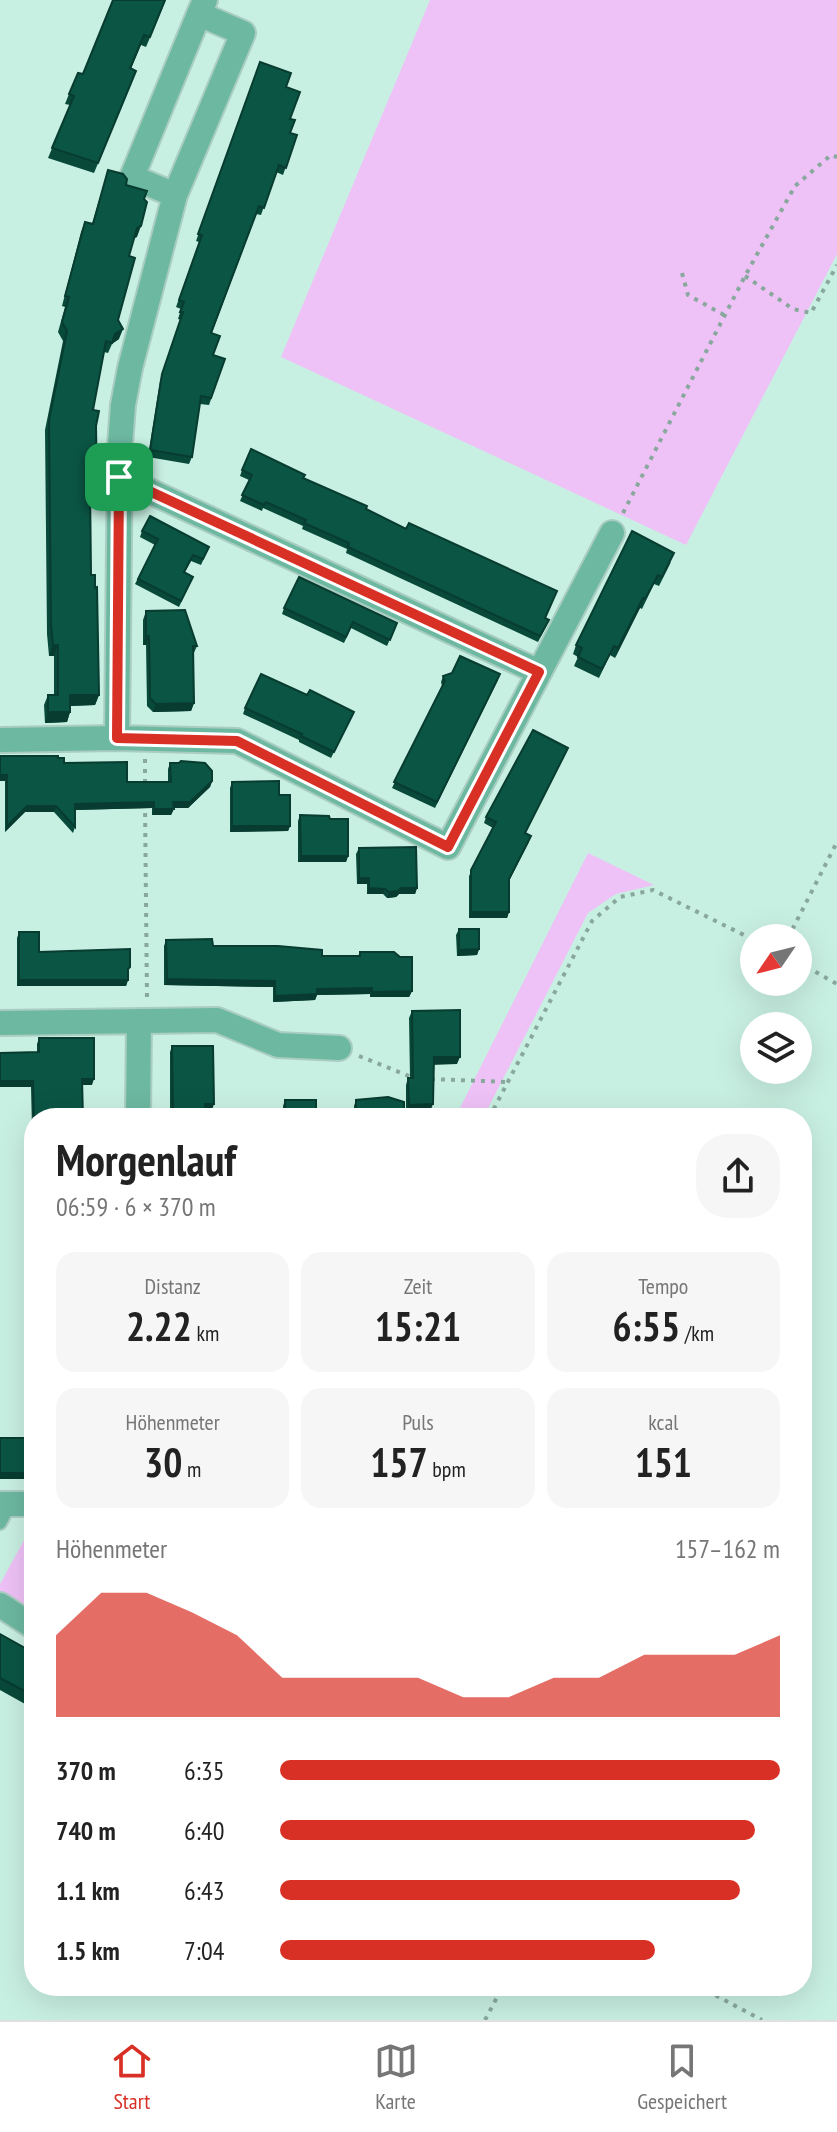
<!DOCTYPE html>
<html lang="de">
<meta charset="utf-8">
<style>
:root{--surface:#fff;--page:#f6f6f6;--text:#222;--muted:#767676;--line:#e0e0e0;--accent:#d93025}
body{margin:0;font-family:"PT Sans Narrow",sans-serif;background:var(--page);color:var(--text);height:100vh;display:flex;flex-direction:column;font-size:30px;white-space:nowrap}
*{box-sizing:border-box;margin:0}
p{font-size:26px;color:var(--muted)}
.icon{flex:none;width:44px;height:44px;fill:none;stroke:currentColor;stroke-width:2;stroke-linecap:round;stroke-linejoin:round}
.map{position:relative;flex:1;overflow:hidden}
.panel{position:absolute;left:24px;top:1108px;width:788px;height:888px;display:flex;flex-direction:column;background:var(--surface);border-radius:32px;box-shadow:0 8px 32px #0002}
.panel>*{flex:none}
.needle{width:52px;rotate:235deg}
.controls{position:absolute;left:740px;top:924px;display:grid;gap:16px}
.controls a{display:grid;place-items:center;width:72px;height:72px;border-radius:50%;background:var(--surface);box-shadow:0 8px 32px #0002;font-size:40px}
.pin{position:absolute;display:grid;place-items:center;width:68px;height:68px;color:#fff;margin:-34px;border-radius:16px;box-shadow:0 4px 12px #0006}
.round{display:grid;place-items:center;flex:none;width:84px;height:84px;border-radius:32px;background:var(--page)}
.summary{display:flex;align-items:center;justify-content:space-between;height:136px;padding:0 32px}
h1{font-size:44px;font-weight:600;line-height:60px}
.metrics{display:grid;grid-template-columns:repeat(3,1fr);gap:12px;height:136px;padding:8px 32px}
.metrics div{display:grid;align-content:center;border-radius:20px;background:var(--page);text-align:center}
.metrics b{font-size:40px;font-weight:600}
.metrics small{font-size:22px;font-weight:400}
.metrics p{font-size:22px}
.chart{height:224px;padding:16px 32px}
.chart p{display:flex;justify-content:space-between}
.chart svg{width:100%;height:144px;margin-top:8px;fill:var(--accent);opacity:.7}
ul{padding:0 32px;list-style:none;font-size:26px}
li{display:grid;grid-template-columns:128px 96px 1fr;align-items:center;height:60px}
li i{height:20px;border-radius:10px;background:var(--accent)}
.dock{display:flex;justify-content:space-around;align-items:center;height:112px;border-top:2px solid var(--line);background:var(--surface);font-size:22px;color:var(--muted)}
.dock a{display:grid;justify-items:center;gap:4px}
.dock .current{color:var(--accent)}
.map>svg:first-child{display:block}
</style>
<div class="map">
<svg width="837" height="2020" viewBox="0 0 837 2020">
<rect width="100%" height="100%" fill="#c8f0e2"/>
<path fill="#efc2f7" d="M430,0H837V254L686,545L281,357Z
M588,853L654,885L616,894L588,913L483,1118H455Z
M34,1522V1611L0,1592V1584Z"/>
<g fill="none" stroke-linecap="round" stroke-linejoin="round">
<g stroke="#aacdc1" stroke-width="16">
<path id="service" d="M0,1523L10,1504"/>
</g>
<g stroke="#aacdc1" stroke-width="28">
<path id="minor" d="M175,195L132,177L199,14
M119,477L539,672
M117,738L120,445L123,405L130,368L175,195L243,33L199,14L205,0
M0,740L117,738L237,741L448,847L612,533
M0,1023L217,1020L278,1045L339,1048
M138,1118L139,1021
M0,1504H34
M0,1605L34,1627"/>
</g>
<path stroke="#89a89d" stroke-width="4" stroke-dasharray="4 6" stroke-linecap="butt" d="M682,273L688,295L724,315
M745,276L793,309L811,313L837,265
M623,513L745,276L795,186L831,155L837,157
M145,759V787
M145,803L147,999
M788,938L837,842
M798,962L837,984
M359,1056L414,1078
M431,1079L508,1082
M489,1118L592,921L620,897L653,890L754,940
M698,1986L762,2020
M485,2020L503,1986"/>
<use href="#service" stroke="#6db8a1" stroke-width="12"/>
<use href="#minor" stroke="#6db8a1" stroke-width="24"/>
</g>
<path fill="#09493a" d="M166,0L146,47L141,45L131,69L132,81L94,173L48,158L70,105L65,104L69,94L83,74Z
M260,62L286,87L290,119V133L297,135L283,175L276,172L261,215L256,214L212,333L213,355L225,359L209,405L200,404L192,457L189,464L148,457L160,381L181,320L178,319L181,309L176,307L199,242L196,241Z
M108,170L126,185L137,237L134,238L129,256L118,320L119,339L112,344L108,353L104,352L93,410L96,426L93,494H91V575L99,695L95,705L70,706V712L67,722L45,723L44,705L48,695H54V656H49L47,634L45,430L63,341L58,332L65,307L62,306L81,232L85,222L92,224Z
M242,470L303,478L366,509L545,618L547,625L538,642L346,553L347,549L302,529L303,526L263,508L262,511L240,501L249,480L240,476Z
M142,531L209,547L201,565L191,561L185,572L193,577L179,607L135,584L155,545L140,537Z
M671,562L659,586L654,584L642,609L640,608L615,658L610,655L599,678L574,666L578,657L573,654L576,645Z
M284,608L397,623L387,646L351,628L344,643L282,614Z
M146,611L197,646L193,655L194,703L191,711L153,712L147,706L146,645H143V620Z
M443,676L498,680L435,808L392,788L442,686L441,682Z
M245,708L354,712L331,758L299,742V740L243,714Z
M568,748L525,833L529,842L509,881V912L507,918H469V876L493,828L484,823L486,817Z
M0,756L58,758L64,763L127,782H168V769L170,763L212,781L210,787L188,808H174L171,815H152V808L75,810V827L73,833L54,812H25L5,832V781Z
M232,782L279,795L290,826L288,831L230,832V788Z
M300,815L330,819L348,856L346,862H298V821Z
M359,848L417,888L415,894H399L396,897L387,898L383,894H367V884H357L356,854Z
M459,929L479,949L477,955L457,956L456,935Z
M19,932L39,952L128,973V980L126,986H17V938Z
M166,940L213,946L322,956H358L360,952L412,991L409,997H370V994L317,995L315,1000L273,1002V987L164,985V946Z
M412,1011L457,1064H434L430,1112H406V1085L408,1078H410L409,1018Z
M39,1038L92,1085H82L34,1118V1128H32L31,1087H0V1053L37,1052V1044Z
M172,1046L212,1110H205V1118H170V1052Z
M285,1100L316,1118H283V1106Z
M356,1100L404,1118H354V1106Z
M0,1634L34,1653V1709L0,1690Z"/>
<path fill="#083c30" d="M141,226L137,237L133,238L137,228Z
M123,329L119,339L111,344L115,334Z
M90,484H97L93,494H87Z
M643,598L640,608L615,658L618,648Z
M146,636H149L146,645H143Z
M53,645H58L54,656H49Z
M70,695H99L95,705L66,706Z
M194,703L191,711L153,712L156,704Z
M48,712H70L67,722L45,723Z
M0,775H7L5,781H0Z
M212,781L210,787L188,808H171L173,802Z
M154,802L152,808L73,810L75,804Z
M27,806H56L54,812H25L5,832L7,826Z
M154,809H174L171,815H152Z
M232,826H290L288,831L230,832Z
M301,856H348L346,862H298Z
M359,878H369L367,884H357Z
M369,888L385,889L383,894H367Z
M401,888H417L415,894H399L396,897L387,898L389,892Z
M471,912H509L507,918H469Z
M479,949L477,955L457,956L459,950Z
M167,979L275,981L273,987L164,985Z
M19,980H128L126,986H17Z
M372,988L370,994L317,995L315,1000L273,1002L275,996L317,989Z
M412,991L409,997H370L372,992Z
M434,1057H460L457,1064L431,1065Z
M82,1079H94L92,1085H80Z
M0,1081H33L31,1087H0Z
M205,1104H214L212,1110H203Z
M433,1104L430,1112H406L409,1105Z
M0,1473H34V1479H0Z"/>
<path fill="#0b5544" stroke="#083c30" stroke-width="2" d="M113,0H165L150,37L144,35L130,68L136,71L98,163L52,148L74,96L69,94L78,73L83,74Z
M260,62L291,73L286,87L300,92L290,119L295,120L290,133L297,135L286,168L279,165L264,208L259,206L211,333L220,336L213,355L225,359L211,398L201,396L192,457L150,450L162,374L183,312H180L184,302L179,300L202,235L198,234Z
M108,170L123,174L127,179L126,185L147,191L144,199L147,202L141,226L137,228L129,256L135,258L118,320L123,329L115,334L112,343L106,341L93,410L99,411L96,426L97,484H90L91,575H95V588L97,587L99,695H70V712H48V695H58V645H53L51,624L49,420L67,331L62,322L69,297L65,296L85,222L93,224Z
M251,449L305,475L303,478L367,506L366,509L406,529L409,523L557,591L545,618L549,620L540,636L348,547L349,543L304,523L306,520L266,502L264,505L242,495L252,475L242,470Z
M150,516L209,547L203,559L193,555L184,572L193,577L181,601L138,579L158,539L142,531Z
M632,531L674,553L662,577L658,575L645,599L643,598L618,648L614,646L602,669L578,657L582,648L576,645Z
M299,577L397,623L390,640L353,622L346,637L284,608Z
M185,610L197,646H193L194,703L156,704L150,698L149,636H146V611Z
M460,656L500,674L437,802L394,782L445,681L443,676L452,673Z
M261,674L307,695L310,690L354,712L334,752L301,736L302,734L245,708Z
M533,730L568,748L525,833L531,836L509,879V912H471V870L496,822L486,817Z
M0,756H58V758H64V763L127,762V782H171L170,763H179L181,761L205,763L212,771V781L190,802H173L174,809H154V802L75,804V827L56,806H27L7,826V775H0Z
M279,781V795H290V826H232V782Z
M300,815L329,816L330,819H348V856H301Z
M416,847L417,888H401L398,891L389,892L385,889L369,888V878H359V848Z
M459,929H479V949L459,950Z
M19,932H39V952L130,949V967L128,969V980H19Z
M212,939L213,946H278L322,950V956H360V952H394L400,957H412V991L372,992V988L317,989V994L275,996V981L167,979L166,940Z
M460,1010V1057H434L433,1104L409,1105L408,1078H413L412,1011Z
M39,1038H94V1079H82L83,1118H34V1122L33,1081H0V1053L39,1052Z
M172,1046H213L214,1104H205V1118H173Z
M388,1097L404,1102V1118H356V1100Z
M285,1100H316V1118H285Z
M0,1438H34V1473H0Z
M0,1634L34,1653V1696L0,1678Z"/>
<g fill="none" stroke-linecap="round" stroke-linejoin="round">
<g stroke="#fff" stroke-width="16">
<path id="route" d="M119,477L539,672L448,847L237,741L117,738Z"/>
</g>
<use href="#route" stroke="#d93025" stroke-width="10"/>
</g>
</svg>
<div class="controls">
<a><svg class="needle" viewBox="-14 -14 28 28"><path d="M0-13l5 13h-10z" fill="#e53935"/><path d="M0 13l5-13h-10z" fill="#767676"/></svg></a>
<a><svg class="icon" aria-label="layers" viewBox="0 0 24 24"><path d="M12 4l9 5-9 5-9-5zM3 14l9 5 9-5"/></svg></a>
</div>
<div class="pin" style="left:119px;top:477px;background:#1e9e55"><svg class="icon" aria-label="arrive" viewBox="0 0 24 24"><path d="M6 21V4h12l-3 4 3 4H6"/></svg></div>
<section class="panel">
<div class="summary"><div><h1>Morgenlauf</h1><p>06:59 · 6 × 370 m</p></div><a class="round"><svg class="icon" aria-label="share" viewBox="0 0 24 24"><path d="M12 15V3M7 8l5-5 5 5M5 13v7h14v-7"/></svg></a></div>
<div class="metrics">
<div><p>Distanz</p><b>2.22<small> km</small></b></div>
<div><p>Zeit</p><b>15:21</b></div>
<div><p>Tempo</p><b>6:55<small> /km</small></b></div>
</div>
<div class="metrics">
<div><p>Höhenmeter</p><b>30<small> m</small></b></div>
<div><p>Puls</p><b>157<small> bpm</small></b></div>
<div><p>kcal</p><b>151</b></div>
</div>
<div class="chart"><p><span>Höhenmeter</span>157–162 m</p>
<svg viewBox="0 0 160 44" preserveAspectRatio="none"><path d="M0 44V19L10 6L20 6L30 12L40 19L50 32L60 32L70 32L80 32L90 38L100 38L110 32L120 32L130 25L140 25L150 25L160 19V44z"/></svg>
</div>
<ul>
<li><b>370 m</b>6:35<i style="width:100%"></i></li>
<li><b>740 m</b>6:40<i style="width:95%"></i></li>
<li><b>1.1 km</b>6:43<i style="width:92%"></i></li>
<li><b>1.5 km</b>7:04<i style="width:75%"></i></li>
</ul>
</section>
</div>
<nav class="dock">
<a class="current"><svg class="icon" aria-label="home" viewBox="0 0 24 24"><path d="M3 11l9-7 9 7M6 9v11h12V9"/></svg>Start</a>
<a><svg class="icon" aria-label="map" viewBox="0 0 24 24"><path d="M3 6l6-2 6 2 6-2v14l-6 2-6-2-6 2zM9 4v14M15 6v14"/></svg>Karte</a>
<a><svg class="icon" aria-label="saved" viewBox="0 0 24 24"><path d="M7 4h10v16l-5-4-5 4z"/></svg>Gespeichert</a>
</nav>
